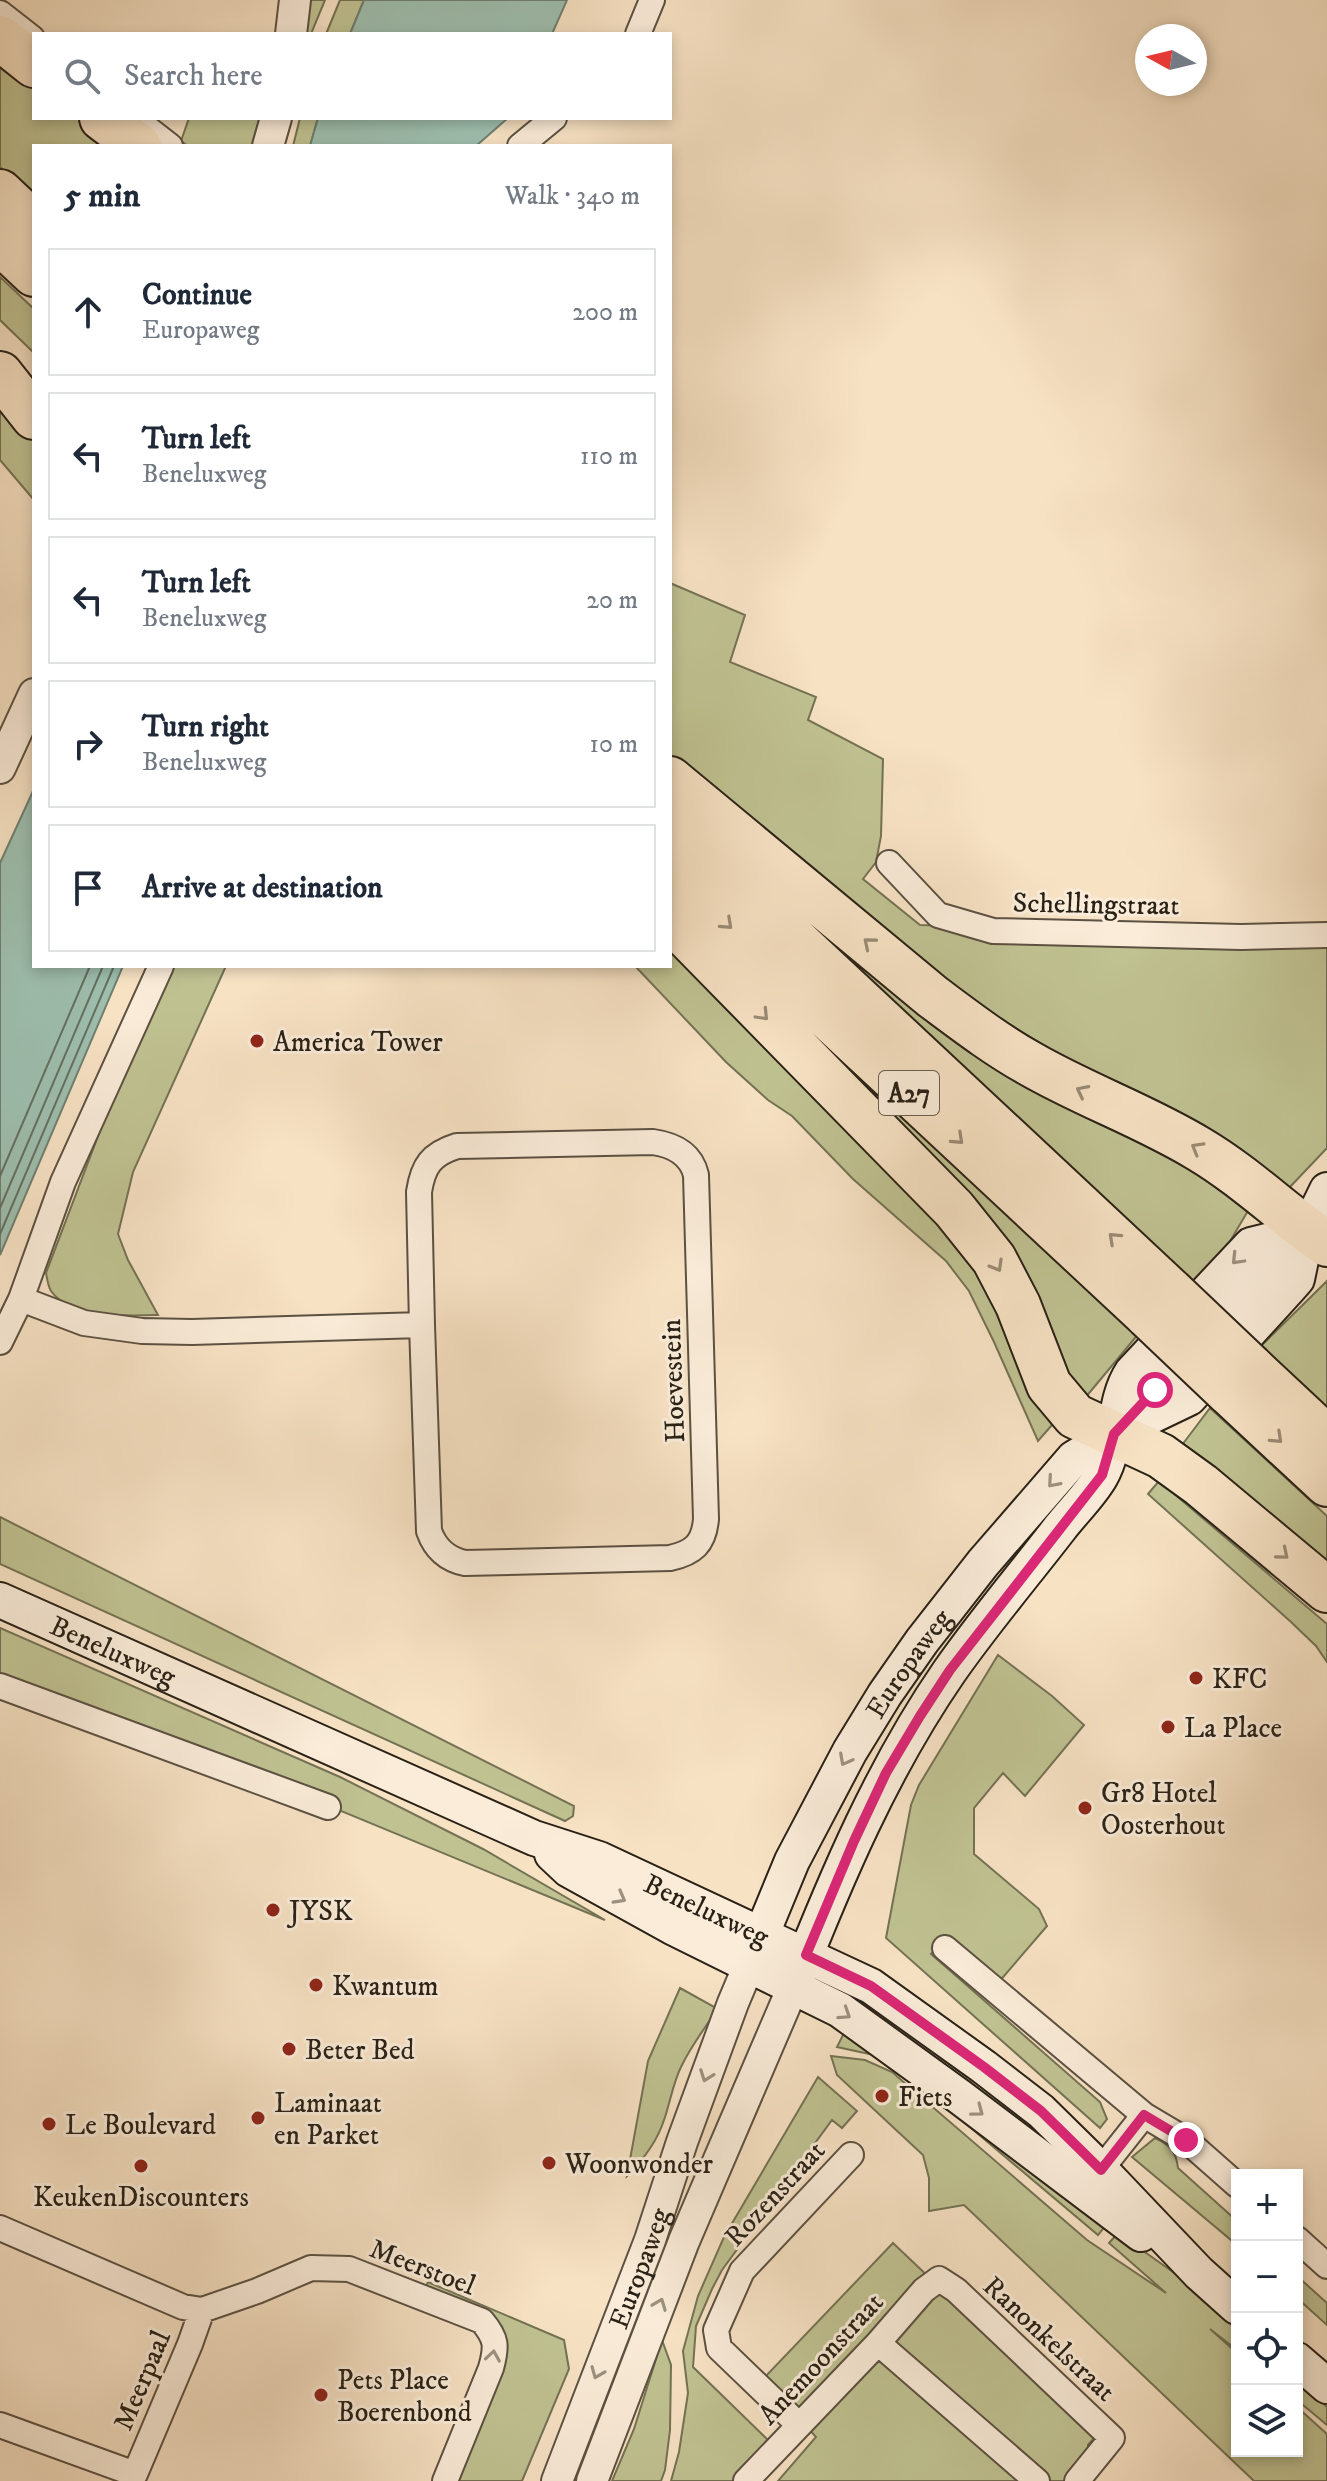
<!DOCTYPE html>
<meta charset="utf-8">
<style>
:root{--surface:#fff;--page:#f2f2f3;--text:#1f2937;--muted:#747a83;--line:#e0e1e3}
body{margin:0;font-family:"IM FELL DW Pica",serif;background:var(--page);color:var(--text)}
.controls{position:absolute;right:24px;bottom:24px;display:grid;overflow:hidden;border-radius:0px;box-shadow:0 4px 12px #0003}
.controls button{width:72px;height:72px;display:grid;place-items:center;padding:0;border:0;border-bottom:2px solid var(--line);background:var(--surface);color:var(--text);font:40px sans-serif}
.compass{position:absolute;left:1135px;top:24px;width:72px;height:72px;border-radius:50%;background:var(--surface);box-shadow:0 4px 12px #0003;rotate:278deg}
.stop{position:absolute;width:24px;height:24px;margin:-18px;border:6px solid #db2777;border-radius:50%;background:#fff}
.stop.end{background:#db2777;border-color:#fff;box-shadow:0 2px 8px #0008}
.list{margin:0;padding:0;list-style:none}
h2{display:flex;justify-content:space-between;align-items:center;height:104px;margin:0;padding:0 32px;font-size:34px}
h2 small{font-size:26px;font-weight:400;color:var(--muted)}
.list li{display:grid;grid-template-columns:52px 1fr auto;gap:24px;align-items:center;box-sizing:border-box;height:128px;margin:0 16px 16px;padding:0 16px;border:2px solid var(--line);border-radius:0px}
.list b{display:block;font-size:30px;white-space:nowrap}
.list p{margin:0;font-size:26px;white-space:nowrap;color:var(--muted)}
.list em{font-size:26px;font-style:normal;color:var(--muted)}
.icon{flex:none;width:44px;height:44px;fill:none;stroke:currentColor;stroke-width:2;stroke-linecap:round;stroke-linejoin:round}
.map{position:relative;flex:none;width:1327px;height:2481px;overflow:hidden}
.search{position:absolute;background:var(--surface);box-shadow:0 4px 12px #0003;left:32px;top:32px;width:640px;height:88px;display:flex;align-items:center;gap:20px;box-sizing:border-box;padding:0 28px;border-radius:0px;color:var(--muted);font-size:30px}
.panel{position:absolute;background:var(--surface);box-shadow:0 4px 12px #0003;left:32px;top:144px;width:640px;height:824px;border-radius:0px}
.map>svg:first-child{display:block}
.green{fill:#c0c292;stroke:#747254;stroke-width:2}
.water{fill:#9ebfaf;stroke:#6f8072;stroke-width:2}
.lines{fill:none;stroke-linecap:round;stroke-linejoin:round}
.shore{stroke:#647062;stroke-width:2}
.minor-casing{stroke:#5c5142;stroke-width:28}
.tertiary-casing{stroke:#5c5142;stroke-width:34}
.secondary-casing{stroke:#292116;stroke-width:38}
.motorway-casing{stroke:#292116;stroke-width:48}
.minor{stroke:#faecd9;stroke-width:24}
.tertiary{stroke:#faecd9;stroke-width:30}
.secondary{stroke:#faecd9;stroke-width:34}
.motorway{stroke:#f7e2c4;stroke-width:44}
.motorway-bridge-casing{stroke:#292116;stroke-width:48;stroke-linecap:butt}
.motorway-bridge{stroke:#f7e2c4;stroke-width:44}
.oneway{stroke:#9a8b76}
.oneway2{stroke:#9c9181}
.route{stroke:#db2777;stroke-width:10}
.poi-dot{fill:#8f2418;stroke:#faecd9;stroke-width:3}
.labels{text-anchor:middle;stroke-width:6;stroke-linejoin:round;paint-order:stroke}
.shield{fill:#faecd9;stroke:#685e50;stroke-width:2}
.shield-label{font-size:26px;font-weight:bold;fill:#292116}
.street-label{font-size:28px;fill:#292116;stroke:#faecd9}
.poi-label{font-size:28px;fill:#292116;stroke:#faecd9;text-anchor:start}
</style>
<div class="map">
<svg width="1327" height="2481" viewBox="0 0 1327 2481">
<rect width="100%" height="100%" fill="#f7e2c4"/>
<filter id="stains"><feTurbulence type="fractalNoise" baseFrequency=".0025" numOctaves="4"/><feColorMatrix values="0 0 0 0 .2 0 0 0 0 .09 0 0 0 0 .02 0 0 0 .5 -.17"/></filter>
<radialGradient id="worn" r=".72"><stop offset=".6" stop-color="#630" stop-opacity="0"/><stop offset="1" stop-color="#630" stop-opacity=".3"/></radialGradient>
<!-- green -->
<path class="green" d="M306 0H325L311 34H301Z
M340 0H364L350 34H326Z
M0 57 34 83V118H80L117 146H34V198L0 167Z
M189 118H260L253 146H188L181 141Z
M300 118H318L310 146H293Z
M0 277 34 309V353L0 320Z
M0 388 34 429V500L0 460Z
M670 583 745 615 730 662 816 697 808 720 883 759 881 836 876 862 863 879 920 925 1327 938V1148L1289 1188 1054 1068 670 768Z
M719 834 1255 1199 1229 1243 1191 1283 864 980Z
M699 918 1140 1332 1080 1404 1054 1366Z
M670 938 976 1262 1025 1372 1052 1425 1038 1441 994 1342 969 1291 946 1261 853 1179 792 1116 768 1100 726 1062 635 966H670Z
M174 966H226L133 1172 118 1234 128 1260 158 1315C128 1316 71 1319 51 1291 48 1286 47 1279 46 1273L111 1102Z
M1327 1281V1411L1259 1348Z
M1210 1408 1327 1516V1577L1179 1449Z
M1159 1481 1327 1624V1662L1316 1646 1291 1622 1148 1494Z
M0 1517 574 1806 573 1816 565 1821 0 1564Z
M0 1628 340 1777 483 1849 605 1920 179 1744 0 1678Z
M998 1655 1052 1696 1084 1725 1025 1796 1003 1773 974 1808V1854L1039 1909 1047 1926 998 1983 948 1937 931 1954 1100 2102 1107 2119 1100 2128 886 1938 911 1805 919 1785Z
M680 1988 718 2009C705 2027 691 2046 681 2067 673 2083 670 2103 664 2120 657 2142 643 2160 627 2176L648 2061Z
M846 2029 860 2035 901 2065 1106 2225 1098 2235 901 2069 883 2057 837 2047Z
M831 2056 865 2060 892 2072 1087 2240 1166 2293 1109 2243 1118 2233 1180 2277 1237 2327V2350L1210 2329 1237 2353V2451H1297V2407L1327 2434V2481H1254L964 2205 929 2211V2178L923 2155 837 2075Z
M818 2077 857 2111 842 2128 832 2120 722 2270 712 2289 696 2326 693 2367 770 2442 737 2481H671L679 2452 688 2393 683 2351 698 2296 724 2237Z
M1155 2138C1170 2145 1176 2151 1178 2168L1237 2221V2245L1132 2157Z
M893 2243 1096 2436 1088 2445V2460L1070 2481H778L816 2437 764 2378Z
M1297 2276 1327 2303V2325L1297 2298Z
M428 2282 564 2340 569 2369 522 2481H453L505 2354 425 2288Z
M662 2340 671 2365 670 2430 665 2470 661 2481H612L634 2429Z
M1297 2380 1327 2407V2425L1297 2400Z"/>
<!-- water -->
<path class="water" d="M364 0H567L552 34H350Z
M318 118H508L476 146H310Z
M34 789V966H123L0 1255V863Z"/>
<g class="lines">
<!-- shore -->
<path class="shore" d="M0 1176 90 966
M0 1208 103 966
M0 1234 114 966"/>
<!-- minor casing -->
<g class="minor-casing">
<path id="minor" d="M0 13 32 38
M638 34 652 0
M134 118 170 146
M520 146 554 118
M889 863 938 915 993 931 1241 937 1327 935
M21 1299 84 1323 142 1331 192 1332 422 1325 429 1531C435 1548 446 1559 465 1563L670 1558C693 1553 704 1544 706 1519L696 1175C691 1154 674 1145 653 1142L457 1146C431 1154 423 1166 419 1192L422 1325
M0 1342 21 1299 63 1182 161 966
M0 1686 328 1807
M945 1948 1144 2115 1186 2140 1237 2185
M1091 2182 1144 2115
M0 2228 183 2307 202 2310 257 2291 311 2268 349 2269 482 2321C497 2339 497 2346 491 2368L445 2481
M1297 2239 1327 2266
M878 2343 1037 2481
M0 2425 135 2474 190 2344 202 2310
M799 2425 719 2348 716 2330 742 2271 851 2155
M746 2481 878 2343 924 2290 939 2279 956 2290 1112 2438 1077 2481"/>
</g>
<!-- tertiary casing -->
<g class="tertiary-casing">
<g id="tertiary">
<path d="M291 34 295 0"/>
<path d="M268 146 276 118"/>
<path d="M0 768 34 694"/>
<path id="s1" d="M557 2481 650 2240 682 2142 733 2003 749 1965"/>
<path d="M592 2481 684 2241 793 1987"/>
</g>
</g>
<!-- secondary casing -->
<g class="secondary-casing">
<g id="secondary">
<path d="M1128 1419 1306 1231"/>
<path id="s2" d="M0 1600 534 1838 599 1859 871 1986 984 2067 1041 2111 1101 2170 1199 2273 1237 2307"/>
<path d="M552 1854 569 1870 672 1927 840 2010 960 2097 1141 2234"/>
<path id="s3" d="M749 1965 792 1861 850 1751 885 1694 922 1641 983 1563 1074 1458 1114 1434 1189 1398 1290 1287 1297 1279 1307 1231 1327 1190"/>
<path d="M793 1987C836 1878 882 1769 949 1672 983 1623 1023 1576 1060 1528 1073 1511 1091 1494 1101 1476 1119 1444 1112 1402 1132 1372L1251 1245 1307 1231"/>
<path d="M1297 2360 1327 2386"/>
</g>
</g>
<!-- motorway casing -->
<g class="motorway-casing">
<path id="motorway" d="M0 38 34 65
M102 118 139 146
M0 192 34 224
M0 242 34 274
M0 374 34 417
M670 779 933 997C964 1020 995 1044 1029 1063 1084 1095 1145 1116 1199 1149 1246 1177 1283 1214 1327 1244
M670 823 1171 1291
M670 870 1148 1316
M670 919 954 1209 994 1259 1018 1305 1049 1385 1075 1416 1161 1456 1201 1485 1327 1590
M1251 1367 1327 1438
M1228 1392 1327 1484"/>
</g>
<!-- minor -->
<use href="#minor" class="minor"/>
<!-- tertiary -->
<use href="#tertiary" class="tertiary"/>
<!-- secondary -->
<use href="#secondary" class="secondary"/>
<!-- motorway -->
<use href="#motorway" class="motorway"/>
<!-- motorway-bridge casing -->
<g class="motorway-bridge-casing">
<path id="motorway-bridge" d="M1171 1291 1251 1367
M1148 1316 1228 1392"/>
</g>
<!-- motorway-bridge -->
<use href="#motorway-bridge" class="motorway-bridge"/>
</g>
<!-- one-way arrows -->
<defs><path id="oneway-chevron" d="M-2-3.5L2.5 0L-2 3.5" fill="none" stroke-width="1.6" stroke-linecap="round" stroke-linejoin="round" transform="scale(2)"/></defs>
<g class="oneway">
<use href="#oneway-chevron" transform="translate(727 924) rotate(43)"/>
<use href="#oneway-chevron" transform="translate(869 943) rotate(-140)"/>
<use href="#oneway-chevron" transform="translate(763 1015) rotate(46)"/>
<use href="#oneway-chevron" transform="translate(1082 1091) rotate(-153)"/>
<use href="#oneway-chevron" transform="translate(958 1139) rotate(43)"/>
<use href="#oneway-chevron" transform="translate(1197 1148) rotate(-150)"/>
<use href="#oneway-chevron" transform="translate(1114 1238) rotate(-137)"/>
<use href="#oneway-chevron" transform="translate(997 1266) rotate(60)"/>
<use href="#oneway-chevron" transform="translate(1277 1438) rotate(43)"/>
<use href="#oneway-chevron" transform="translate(1283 1554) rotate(40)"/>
</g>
<g class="oneway2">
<use href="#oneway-chevron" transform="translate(1237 1259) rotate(134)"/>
<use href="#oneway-chevron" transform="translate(1053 1482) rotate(131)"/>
<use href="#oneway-chevron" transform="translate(845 1760) rotate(118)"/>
<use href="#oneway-chevron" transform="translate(620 1898) rotate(29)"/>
<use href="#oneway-chevron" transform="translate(845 2014) rotate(33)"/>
<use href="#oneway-chevron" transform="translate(706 2076) rotate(110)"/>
<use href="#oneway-chevron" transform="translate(978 2111) rotate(37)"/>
<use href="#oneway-chevron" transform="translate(660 2304) rotate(-69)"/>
<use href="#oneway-chevron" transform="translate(493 2356) rotate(-81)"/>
<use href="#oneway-chevron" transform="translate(597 2373) rotate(112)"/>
</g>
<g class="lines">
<!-- route -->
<path class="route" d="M1155 1390 1114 1434 1102 1475 950 1670 920 1716 886 1773 854 1841 806 1955 871 1986 984 2067 1041 2111 1101 2170 1144 2115 1186 2140"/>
</g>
<!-- markers -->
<g class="poi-dot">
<circle cx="257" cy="1041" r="8"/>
<circle cx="1196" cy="1678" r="8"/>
<circle cx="1168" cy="1727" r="8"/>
<circle cx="1085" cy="1808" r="8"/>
<circle cx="273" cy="1910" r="8"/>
<circle cx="316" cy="1985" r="8"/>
<circle cx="289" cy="2049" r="8"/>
<circle cx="882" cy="2096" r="8"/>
<circle cx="258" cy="2118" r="8"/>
<circle cx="49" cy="2124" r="8"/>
<circle cx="549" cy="2163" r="8"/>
<circle cx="141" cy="2166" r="8"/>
<circle cx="321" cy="2395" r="8"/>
</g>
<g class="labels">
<!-- shield labels -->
<rect class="shield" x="879" y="1071" width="60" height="44" rx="6"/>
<g class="shield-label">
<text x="909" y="1102">A27</text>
</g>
<!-- street labels -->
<g class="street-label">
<text transform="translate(1096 903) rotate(1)" y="10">Schellingstraat</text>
<text transform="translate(672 1381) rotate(-92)" y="10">Hoevestein</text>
<text dy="10" stroke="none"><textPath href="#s2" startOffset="124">Beneluxweg</textPath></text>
<text dy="10" stroke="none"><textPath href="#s3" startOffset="342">Europaweg</textPath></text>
<text dy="10" stroke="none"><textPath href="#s2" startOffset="772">Beneluxweg</textPath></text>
<text transform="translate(774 2193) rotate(-47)" y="10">Rozenstraat</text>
<text transform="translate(423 2266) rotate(21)" y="10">Meerstoel</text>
<text dy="10" stroke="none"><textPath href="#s1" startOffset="228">Europaweg</textPath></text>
<text transform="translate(1050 2338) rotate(43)" y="10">Ranonkelstraat</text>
<text transform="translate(820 2358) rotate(-47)" y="10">Anemoonstraat</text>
<text transform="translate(141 2380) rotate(-67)" y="10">Meerpaal</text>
</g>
<!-- poi labels -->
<g class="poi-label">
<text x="273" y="1051">America Tower</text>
<text x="1212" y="1688">KFC</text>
<text x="1184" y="1737">La Place</text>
<text x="1101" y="1802">Gr8 Hotel<tspan x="1101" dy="32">Oosterhout</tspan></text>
<text x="289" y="1920">JYSK</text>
<text x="332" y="1995">Kwantum</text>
<text x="305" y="2059">Beter Bed</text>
<text x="898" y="2106">Fiets</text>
<text x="274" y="2112">Laminaat<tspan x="274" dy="32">en Parket</tspan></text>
<text x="65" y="2134">Le Boulevard</text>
<text x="565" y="2173">Woonwonder</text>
<text x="141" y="2206" text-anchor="middle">KeukenDiscounters</text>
<text x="337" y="2389">Pets Place<tspan x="337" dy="32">Boerenbond</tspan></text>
</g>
</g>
<rect width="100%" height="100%" filter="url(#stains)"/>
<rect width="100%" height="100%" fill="url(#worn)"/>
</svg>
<div class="controls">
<button>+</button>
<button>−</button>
<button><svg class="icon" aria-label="locate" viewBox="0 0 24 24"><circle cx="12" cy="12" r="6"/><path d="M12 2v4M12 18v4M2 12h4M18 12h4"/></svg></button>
<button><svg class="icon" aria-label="layers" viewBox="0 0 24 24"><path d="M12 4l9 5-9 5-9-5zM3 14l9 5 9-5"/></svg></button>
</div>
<svg class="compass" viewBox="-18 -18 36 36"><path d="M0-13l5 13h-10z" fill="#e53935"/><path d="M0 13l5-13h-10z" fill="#747a83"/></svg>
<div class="stop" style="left:1155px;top:1390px"></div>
<div class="stop end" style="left:1186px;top:2140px"></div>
<div class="search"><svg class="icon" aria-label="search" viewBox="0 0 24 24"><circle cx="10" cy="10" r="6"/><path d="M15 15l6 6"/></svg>Search here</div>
<section class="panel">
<h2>5 min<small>Walk · 340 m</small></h2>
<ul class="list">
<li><svg class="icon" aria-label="ahead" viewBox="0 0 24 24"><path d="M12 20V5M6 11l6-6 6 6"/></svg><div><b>Continue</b><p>Europaweg</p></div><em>200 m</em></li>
<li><svg class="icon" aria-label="left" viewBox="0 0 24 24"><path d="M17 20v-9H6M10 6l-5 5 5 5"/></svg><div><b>Turn left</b><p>Beneluxweg</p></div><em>110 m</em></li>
<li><svg class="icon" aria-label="left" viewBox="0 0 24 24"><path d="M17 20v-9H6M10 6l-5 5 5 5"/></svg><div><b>Turn left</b><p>Beneluxweg</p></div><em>20 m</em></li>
<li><svg class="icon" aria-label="right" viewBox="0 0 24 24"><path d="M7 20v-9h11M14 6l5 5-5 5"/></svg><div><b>Turn right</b><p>Beneluxweg</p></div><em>10 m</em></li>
<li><svg class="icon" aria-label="arrive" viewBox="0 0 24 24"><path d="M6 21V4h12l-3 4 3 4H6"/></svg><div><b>Arrive at destination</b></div></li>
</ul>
</section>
</div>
